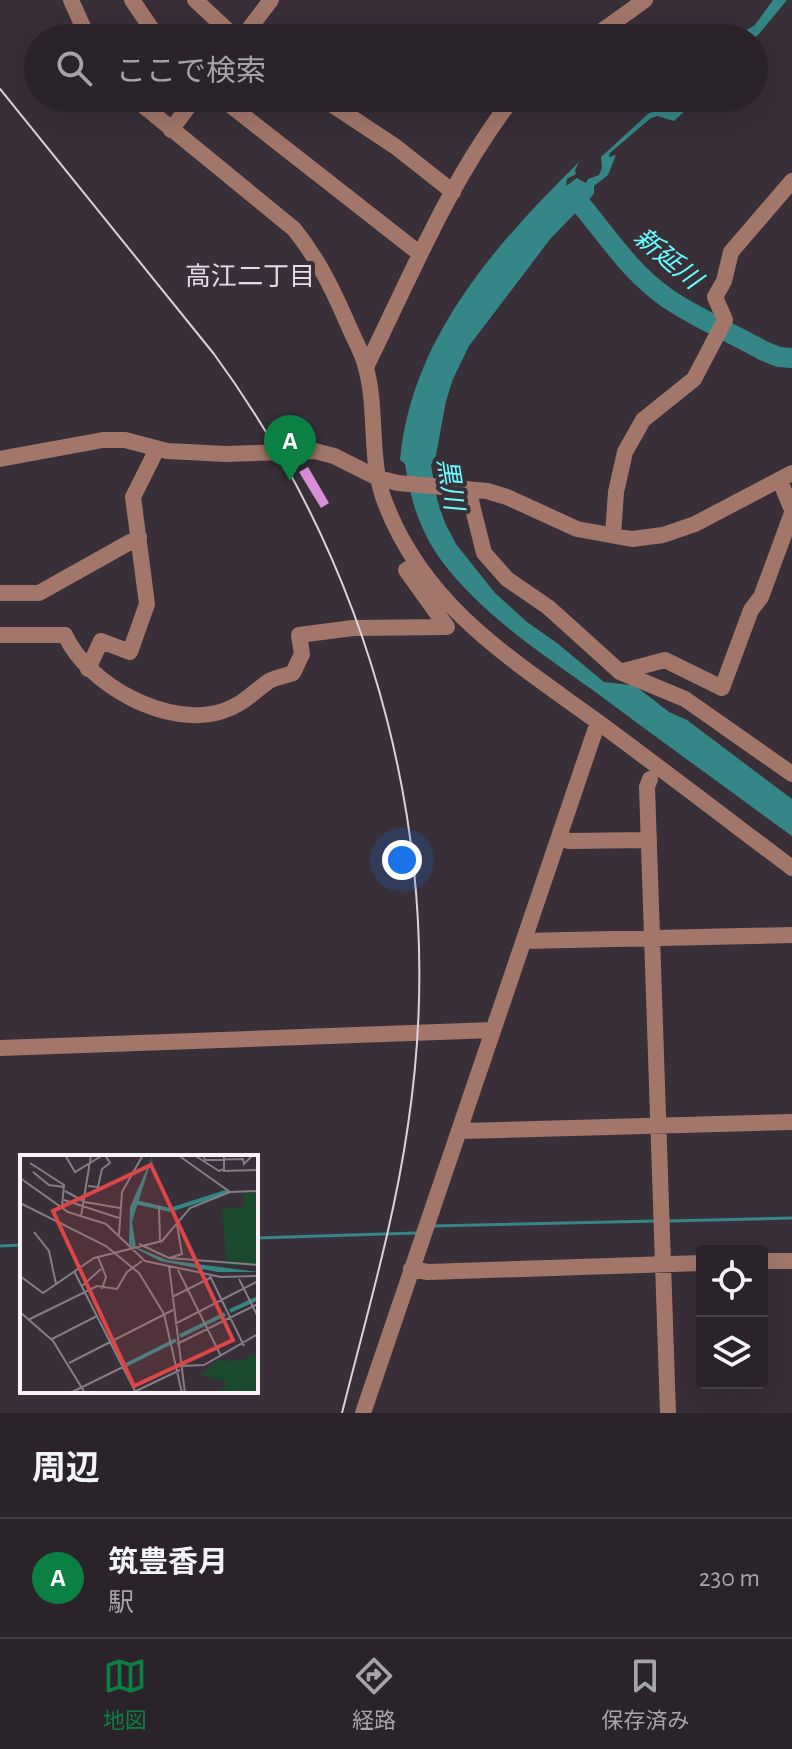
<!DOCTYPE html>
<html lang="ja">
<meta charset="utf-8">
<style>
:root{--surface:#2a232a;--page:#362f36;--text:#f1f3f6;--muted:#a5a4a8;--line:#464047;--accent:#0b8043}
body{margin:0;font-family:"Alegreya Sans","Noto Sans JP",sans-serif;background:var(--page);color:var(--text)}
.controls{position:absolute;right:24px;bottom:24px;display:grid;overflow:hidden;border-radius:8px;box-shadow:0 8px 32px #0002}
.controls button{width:72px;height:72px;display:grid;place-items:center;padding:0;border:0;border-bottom:2px solid var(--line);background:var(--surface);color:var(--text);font:40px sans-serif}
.you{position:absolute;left:402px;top:860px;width:28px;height:28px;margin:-20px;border:6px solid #fff;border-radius:50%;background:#1a73e8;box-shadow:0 0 0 12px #1a73e833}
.badge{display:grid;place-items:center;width:52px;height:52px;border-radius:50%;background:var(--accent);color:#fff;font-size:26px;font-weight:700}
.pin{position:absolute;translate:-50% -66px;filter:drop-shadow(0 2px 4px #0008)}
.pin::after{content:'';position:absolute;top:42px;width:28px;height:24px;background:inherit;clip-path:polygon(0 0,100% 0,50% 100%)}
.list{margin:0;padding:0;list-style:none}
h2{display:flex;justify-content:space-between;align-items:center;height:104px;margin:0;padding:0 32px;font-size:34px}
h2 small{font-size:26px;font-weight:400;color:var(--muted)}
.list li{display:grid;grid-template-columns:52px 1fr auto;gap:24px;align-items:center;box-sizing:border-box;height:120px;padding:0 32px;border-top:2px solid var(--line)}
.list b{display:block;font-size:30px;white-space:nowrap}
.list p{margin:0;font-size:26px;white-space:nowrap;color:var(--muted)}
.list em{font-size:26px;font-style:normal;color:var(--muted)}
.icon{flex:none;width:44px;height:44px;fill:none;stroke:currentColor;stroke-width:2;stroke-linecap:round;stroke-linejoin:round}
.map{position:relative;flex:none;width:792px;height:1413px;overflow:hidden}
.search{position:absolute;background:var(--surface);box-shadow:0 8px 32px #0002;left:24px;right:24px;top:24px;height:88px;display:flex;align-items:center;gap:20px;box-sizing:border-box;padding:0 28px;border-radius:44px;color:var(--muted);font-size:30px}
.sheet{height:224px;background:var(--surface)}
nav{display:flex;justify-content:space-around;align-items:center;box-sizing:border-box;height:112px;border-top:2px solid var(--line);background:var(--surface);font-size:22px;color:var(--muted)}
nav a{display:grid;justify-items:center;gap:4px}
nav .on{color:var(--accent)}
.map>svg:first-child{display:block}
.water{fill:#358686}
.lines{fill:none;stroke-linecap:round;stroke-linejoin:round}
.stream{stroke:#358686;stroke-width:3}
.river{stroke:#358686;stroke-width:20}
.building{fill:#d890d9}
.minor{stroke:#a27769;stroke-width:16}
.tram{stroke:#d9d3d9;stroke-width:2}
.labels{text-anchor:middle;stroke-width:8;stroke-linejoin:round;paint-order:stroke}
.water-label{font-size:26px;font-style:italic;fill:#66fefe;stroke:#382f38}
.neighbourhood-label{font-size:26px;fill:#e5dae5;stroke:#382f38}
.inset-river{fill:none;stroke:#358686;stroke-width:4}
.inset-road{fill:none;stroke:#857d84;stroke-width:2}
.view{fill:#db4647;fill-opacity:0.15;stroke:#db4647;stroke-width:4}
.inset-edge{fill:none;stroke:#f8f2f7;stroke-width:4}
</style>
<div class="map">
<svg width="792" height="1413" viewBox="0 0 792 1413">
<rect width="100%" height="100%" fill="#382f38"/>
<!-- water -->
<path class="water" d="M773 0H787L758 35 753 38H734L755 25Z
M687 98H699L674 121 657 116 651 118 610 153 609 157 616 155 608 175 594 186V194L551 238 469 346 453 379 446 401 435 460 431 465 437 499 445 523 456 544 495 593 527 622 557 643 604 682 639 686 638 688 669 712 687 720 792 799V836C726 788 660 740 594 691 541 653 481 614 441 560 420 531 410 499 405 464L400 460C411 338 496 244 579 162L575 170 576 174 567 179 566 186 577 178 586 183 588 179 599 175 602 168 601 157 649 113 671 108Z"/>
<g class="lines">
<!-- stream -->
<path class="stream" d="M668 1221 792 1218
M432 1226 656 1221
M256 1238 416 1233
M0 1246 22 1245"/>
<!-- river -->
<path class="river" d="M572 194C603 229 626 269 667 298 696 318 732 333 764 351L779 357 792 358"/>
</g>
<!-- building -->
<path class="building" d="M308 467 329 503 321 508 299 472Z"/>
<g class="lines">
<!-- minor -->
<path class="minor" d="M71 0 88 38
M132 0 158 38
M195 0 236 38
M242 38 271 0
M592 38 645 0
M134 98 294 229C319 260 334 292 350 329 355 341 363 354 366 368 378 412 368 462 386 505 426 608 513 660 598 722 663 770 727 819 792 868
M221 98 419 253
M322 98 396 147 453 192
M171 130 195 98
M366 367C411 276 450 179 513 98
M0 459 103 440H125L167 451 226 454 315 451 334 456 378 478 398 483 487 491 507 497 577 529 632 539 663 535 695 524 792 473
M780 481 792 510
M468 489 484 553 507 579 548 607 620 672 685 699 792 774
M613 535 616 492 625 452 643 420 694 379 725 320 715 297 724 281 731 252 792 181
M0 593H39L139 537
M0 635H65C88 685 168 729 223 711 244 704 252 693 269 681 276 677 285 676 293 673L302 654 299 635 353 628 447 627 406 570 416 564
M88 669 101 641 130 652 147 604 133 497 157 449
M620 672 665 660 722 688 751 610 761 597 792 513
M650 779 647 787 668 1413
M559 837 569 841 649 840
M524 941 792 935
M0 1048 493 1030
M460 1131 792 1122
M762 1261H792
M411 1269 428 1272 702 1263
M363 1413 598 722"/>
<!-- tram -->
<path class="tram" d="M0 89 214 354C376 576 449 852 408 1125 394 1223 366 1317 342 1413"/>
</g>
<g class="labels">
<!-- water labels -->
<g class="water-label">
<text transform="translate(668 258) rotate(40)" y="9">新延川</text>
<text transform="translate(451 484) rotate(81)" y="9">黒川</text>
</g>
<!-- neighbourhood labels -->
<g class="neighbourhood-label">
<text x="250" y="285">高江二丁目</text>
</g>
</g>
<!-- overview -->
<g transform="translate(20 1155)">
<rect width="238" height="238" fill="#382f38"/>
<path d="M238 37V110H207L202 54 224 52 223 38ZM231 200 238 201V238H197L206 231 204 226 181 220 198 205 223 206Z" fill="#1a4a2e"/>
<path d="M133 0 112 67 116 92 147 105 238 117H198L140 106 109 90 110 52Z" fill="#358686"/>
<path class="inset-river" d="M115 47 150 55 209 36M210 156 238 143M160 181 205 159M104 211 156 185"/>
<path class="inset-road" d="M45 0 55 17 83 0M158 0 210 37 238 36M174 0 199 16 204 14V0M183 0 185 5 223 4 224 9 233 0M10 8 44 30 42 52M203 16 238 15M13 17 29 30 44 32M0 23 48 57 86 69 125 106 201 122 238 121M68 31 78 32 82 14 90 8 85 0M45 36 65 47 100 53M44 45 99 63M0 48 86 91 119 118 144 159 162 238M139 51 140 87M61 62 71 0M14 77 29 96 36 129M99 80 102 37 123 0M119 89 149 103 238 110M78 102 86 122 82 134M149 103 162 99 157 70M149 111 165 238M158 115 201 201M54 116 116 238M0 121 23 138 74 103 142 86 170 53 210 37M190 121 224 191M219 124 238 162M62 131 81 114M152 142 190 123M0 157 33 186 65 238M8 165 77 131 97 134 107 117 122 106M155 169 238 126M32 184 77 161M157 189 238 149M49 208 153 155M160 211 184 210 238 179M114 237 160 215M50 238 103 212"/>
<path class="view" d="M131 10 213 185 114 231 33 56Z"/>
<rect width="238" height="238" class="inset-edge"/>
</g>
</svg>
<div class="controls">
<button><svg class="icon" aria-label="locate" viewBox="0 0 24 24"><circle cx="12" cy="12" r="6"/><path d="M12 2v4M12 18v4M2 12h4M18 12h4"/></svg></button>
<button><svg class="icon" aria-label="layers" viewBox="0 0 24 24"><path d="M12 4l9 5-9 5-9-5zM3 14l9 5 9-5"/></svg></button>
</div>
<div class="you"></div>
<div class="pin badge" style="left:290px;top:481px">A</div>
<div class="search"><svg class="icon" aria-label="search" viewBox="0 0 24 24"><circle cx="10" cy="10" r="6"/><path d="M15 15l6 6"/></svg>ここで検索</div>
</div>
<section class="sheet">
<h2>周辺<small></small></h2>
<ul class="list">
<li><span class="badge">A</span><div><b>筑豊香月</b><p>駅</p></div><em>230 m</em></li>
</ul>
</section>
<nav>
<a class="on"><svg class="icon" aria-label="map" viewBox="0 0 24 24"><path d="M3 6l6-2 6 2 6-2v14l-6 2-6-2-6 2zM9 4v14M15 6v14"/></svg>地図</a>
<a><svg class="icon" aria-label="directions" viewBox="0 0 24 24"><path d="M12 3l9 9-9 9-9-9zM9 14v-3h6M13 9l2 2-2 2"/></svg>経路</a>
<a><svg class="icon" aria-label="saved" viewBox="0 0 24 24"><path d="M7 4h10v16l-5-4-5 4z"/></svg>保存済み</a>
</nav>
